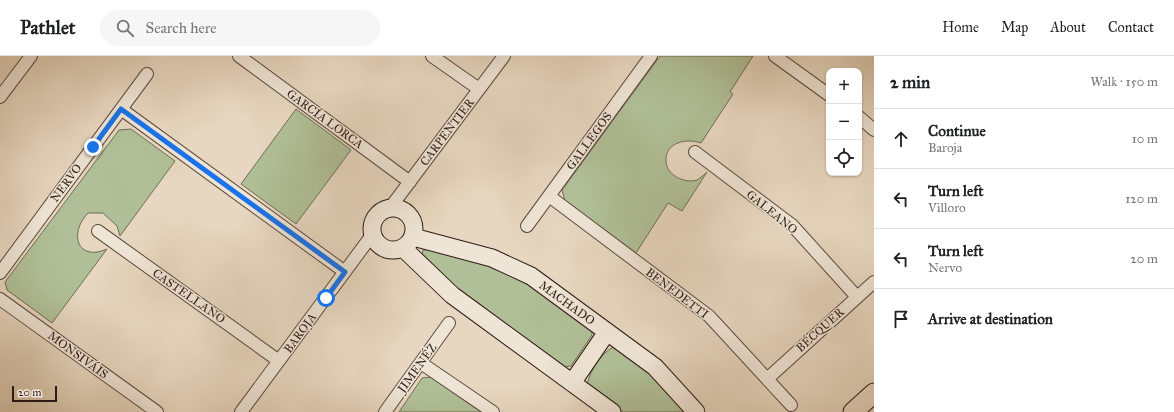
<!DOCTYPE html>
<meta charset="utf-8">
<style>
:root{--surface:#fff;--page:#f6f6f6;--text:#202124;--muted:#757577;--line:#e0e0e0}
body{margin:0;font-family:"IM FELL Great Primer",serif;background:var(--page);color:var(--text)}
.controls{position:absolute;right:12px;top:12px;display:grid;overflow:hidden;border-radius:8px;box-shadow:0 1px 3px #0004}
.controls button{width:36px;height:36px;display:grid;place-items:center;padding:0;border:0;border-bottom:1px solid var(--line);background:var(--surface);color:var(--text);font:20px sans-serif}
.scale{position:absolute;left:12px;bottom:10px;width:45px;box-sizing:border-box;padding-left:4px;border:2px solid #2d1b14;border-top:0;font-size:11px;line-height:14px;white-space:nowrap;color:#2d1b14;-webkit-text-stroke:3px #efe5d6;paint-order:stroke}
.stop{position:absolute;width:12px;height:12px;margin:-9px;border:3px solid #1a73e8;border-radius:50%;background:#fff}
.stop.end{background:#1a73e8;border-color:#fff;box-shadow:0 1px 4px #0008}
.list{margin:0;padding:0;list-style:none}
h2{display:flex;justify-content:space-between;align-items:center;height:52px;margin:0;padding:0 16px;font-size:17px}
h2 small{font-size:13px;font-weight:400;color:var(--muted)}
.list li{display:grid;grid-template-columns:26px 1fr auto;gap:12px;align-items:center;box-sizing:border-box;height:60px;padding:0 16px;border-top:1px solid var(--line)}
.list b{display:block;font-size:15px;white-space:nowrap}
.list p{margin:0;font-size:13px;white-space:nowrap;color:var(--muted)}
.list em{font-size:13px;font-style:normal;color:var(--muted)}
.icon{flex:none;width:22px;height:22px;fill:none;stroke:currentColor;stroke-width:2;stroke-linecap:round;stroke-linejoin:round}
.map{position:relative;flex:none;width:874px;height:356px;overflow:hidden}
header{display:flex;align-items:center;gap:24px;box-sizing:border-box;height:56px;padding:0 20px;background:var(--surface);border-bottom:1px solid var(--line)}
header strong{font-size:19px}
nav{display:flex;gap:22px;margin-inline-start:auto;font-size:14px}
.search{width:280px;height:36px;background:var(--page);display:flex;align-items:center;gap:10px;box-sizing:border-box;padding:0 14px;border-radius:22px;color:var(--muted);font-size:15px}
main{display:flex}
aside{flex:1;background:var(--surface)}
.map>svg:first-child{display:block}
.green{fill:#b0bf97;stroke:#6e6d56}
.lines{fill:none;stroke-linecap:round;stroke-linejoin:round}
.street-casing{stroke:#5c4a3f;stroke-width:14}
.secondary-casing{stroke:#2d1b14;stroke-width:19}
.primary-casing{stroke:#2d1b14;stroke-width:21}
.street{stroke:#efe5d6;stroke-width:12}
.secondary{stroke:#efe5d6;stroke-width:17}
.primary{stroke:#e7d7c0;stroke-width:19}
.route{stroke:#1a73e8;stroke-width:5}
.labels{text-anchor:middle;stroke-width:3;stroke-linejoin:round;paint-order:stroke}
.street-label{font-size:12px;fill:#2d1b14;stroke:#efe5d6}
</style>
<header>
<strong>Pathlet</strong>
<div class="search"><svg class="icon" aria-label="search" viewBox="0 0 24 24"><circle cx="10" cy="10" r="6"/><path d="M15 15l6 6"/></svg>Search here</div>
<nav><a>Home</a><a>Map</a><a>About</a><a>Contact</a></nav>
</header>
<main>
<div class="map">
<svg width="874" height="356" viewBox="0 0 874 356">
<rect width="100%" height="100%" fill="#e7d7c0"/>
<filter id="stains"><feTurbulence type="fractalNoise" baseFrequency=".005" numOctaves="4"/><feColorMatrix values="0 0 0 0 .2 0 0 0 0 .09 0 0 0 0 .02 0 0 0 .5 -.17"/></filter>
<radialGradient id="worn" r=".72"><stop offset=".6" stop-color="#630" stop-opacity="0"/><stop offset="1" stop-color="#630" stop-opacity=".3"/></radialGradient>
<!-- green -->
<path class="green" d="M660 0H753L730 36 733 38 701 87C687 82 665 86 666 105 666 119 685 128 697 124 700 122 704 119 707 116L682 155 668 147 636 197 565 145 562 134Z
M296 53 351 94 296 168 241 128Z
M131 73 175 105 120 180 117 170 103 157H88C68 178 78 206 107 193L52 267 7 234 5 226 119 74Z
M433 193 487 209 519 221 592 273V279L571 310 564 311 459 234 421 202 423 194Z
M614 291 650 316 686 356H623L587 330C588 318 602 295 614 291Z
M431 321 481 356H399L422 322Z"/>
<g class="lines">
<!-- street casing -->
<g class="street-casing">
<path id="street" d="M239 0 410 126
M432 0 479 33
M775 0 829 39
M0 41 31 0
M121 53 345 216
M859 61 874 74
M695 96 792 169 857 241
M549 140 709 260 791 349
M390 152 504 0
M527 170 651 0
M98 175 279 305
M0 217 147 18
M0 243 157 356
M421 307 493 356
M767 323 874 226
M241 356 372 179
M385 356 449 267"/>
</g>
<!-- secondary casing -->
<g class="secondary-casing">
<path id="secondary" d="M372 173a21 21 0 1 1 42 0a21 21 0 1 1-42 0Z
M413 181 492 202 531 220 655 311 696 356
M403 192 452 239 612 356
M572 327 607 276"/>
</g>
<!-- primary casing -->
<g class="primary-casing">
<path id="primary" d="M853 356 874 337"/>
</g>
<!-- street -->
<use href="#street" class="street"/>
<!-- secondary -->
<use href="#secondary" class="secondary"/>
<!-- primary -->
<use href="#primary" class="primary"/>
</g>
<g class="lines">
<!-- route -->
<path class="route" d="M93 91 121 53 345 216 326 242"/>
</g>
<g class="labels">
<!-- street labels -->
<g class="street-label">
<text transform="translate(325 63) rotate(36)" y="4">GARCÍA LORCA</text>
<text transform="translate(447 76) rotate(-53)" y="4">CARPENTIER</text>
<text transform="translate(589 85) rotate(-54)" y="4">GALLEGOS</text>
<text transform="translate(66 127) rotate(-54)" y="4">NERVO</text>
<text transform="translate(772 156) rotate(39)" y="4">GALEANO</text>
<text transform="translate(677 237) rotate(37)" y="4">BENEDETTI</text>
<text transform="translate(189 240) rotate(35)" y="4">CASTELLANO</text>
<text transform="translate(567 247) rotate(36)" y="4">MACHADO</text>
<text transform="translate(820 274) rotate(-42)" y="4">BÉCQUER</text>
<text transform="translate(300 277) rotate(-54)" y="4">BAROJA</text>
<text transform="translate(78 299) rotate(36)" y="4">MONSIVÁIS</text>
<text transform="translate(417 312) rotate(-54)" y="4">JIMENÉZ</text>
</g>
</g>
<rect width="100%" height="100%" filter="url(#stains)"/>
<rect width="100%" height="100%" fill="url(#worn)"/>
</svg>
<div class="controls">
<button>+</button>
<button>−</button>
<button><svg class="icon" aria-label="locate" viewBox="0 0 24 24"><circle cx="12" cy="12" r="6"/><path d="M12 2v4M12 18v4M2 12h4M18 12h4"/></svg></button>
</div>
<div class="scale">20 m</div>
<div class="stop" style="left:326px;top:242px"></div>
<div class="stop end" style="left:93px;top:91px"></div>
</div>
<aside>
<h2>2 min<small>Walk · 150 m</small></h2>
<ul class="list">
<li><svg class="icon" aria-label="ahead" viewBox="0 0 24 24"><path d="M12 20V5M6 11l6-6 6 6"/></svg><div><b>Continue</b><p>Baroja</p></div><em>10 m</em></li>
<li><svg class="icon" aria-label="left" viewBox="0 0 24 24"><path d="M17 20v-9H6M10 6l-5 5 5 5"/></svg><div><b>Turn left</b><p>Villoro</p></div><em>120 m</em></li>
<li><svg class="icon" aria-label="left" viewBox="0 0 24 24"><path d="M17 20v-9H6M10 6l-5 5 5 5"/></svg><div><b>Turn left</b><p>Nervo</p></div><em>20 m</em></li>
<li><svg class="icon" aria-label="arrive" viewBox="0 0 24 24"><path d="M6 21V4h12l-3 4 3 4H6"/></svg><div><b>Arrive at destination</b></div></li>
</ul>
</aside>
</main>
